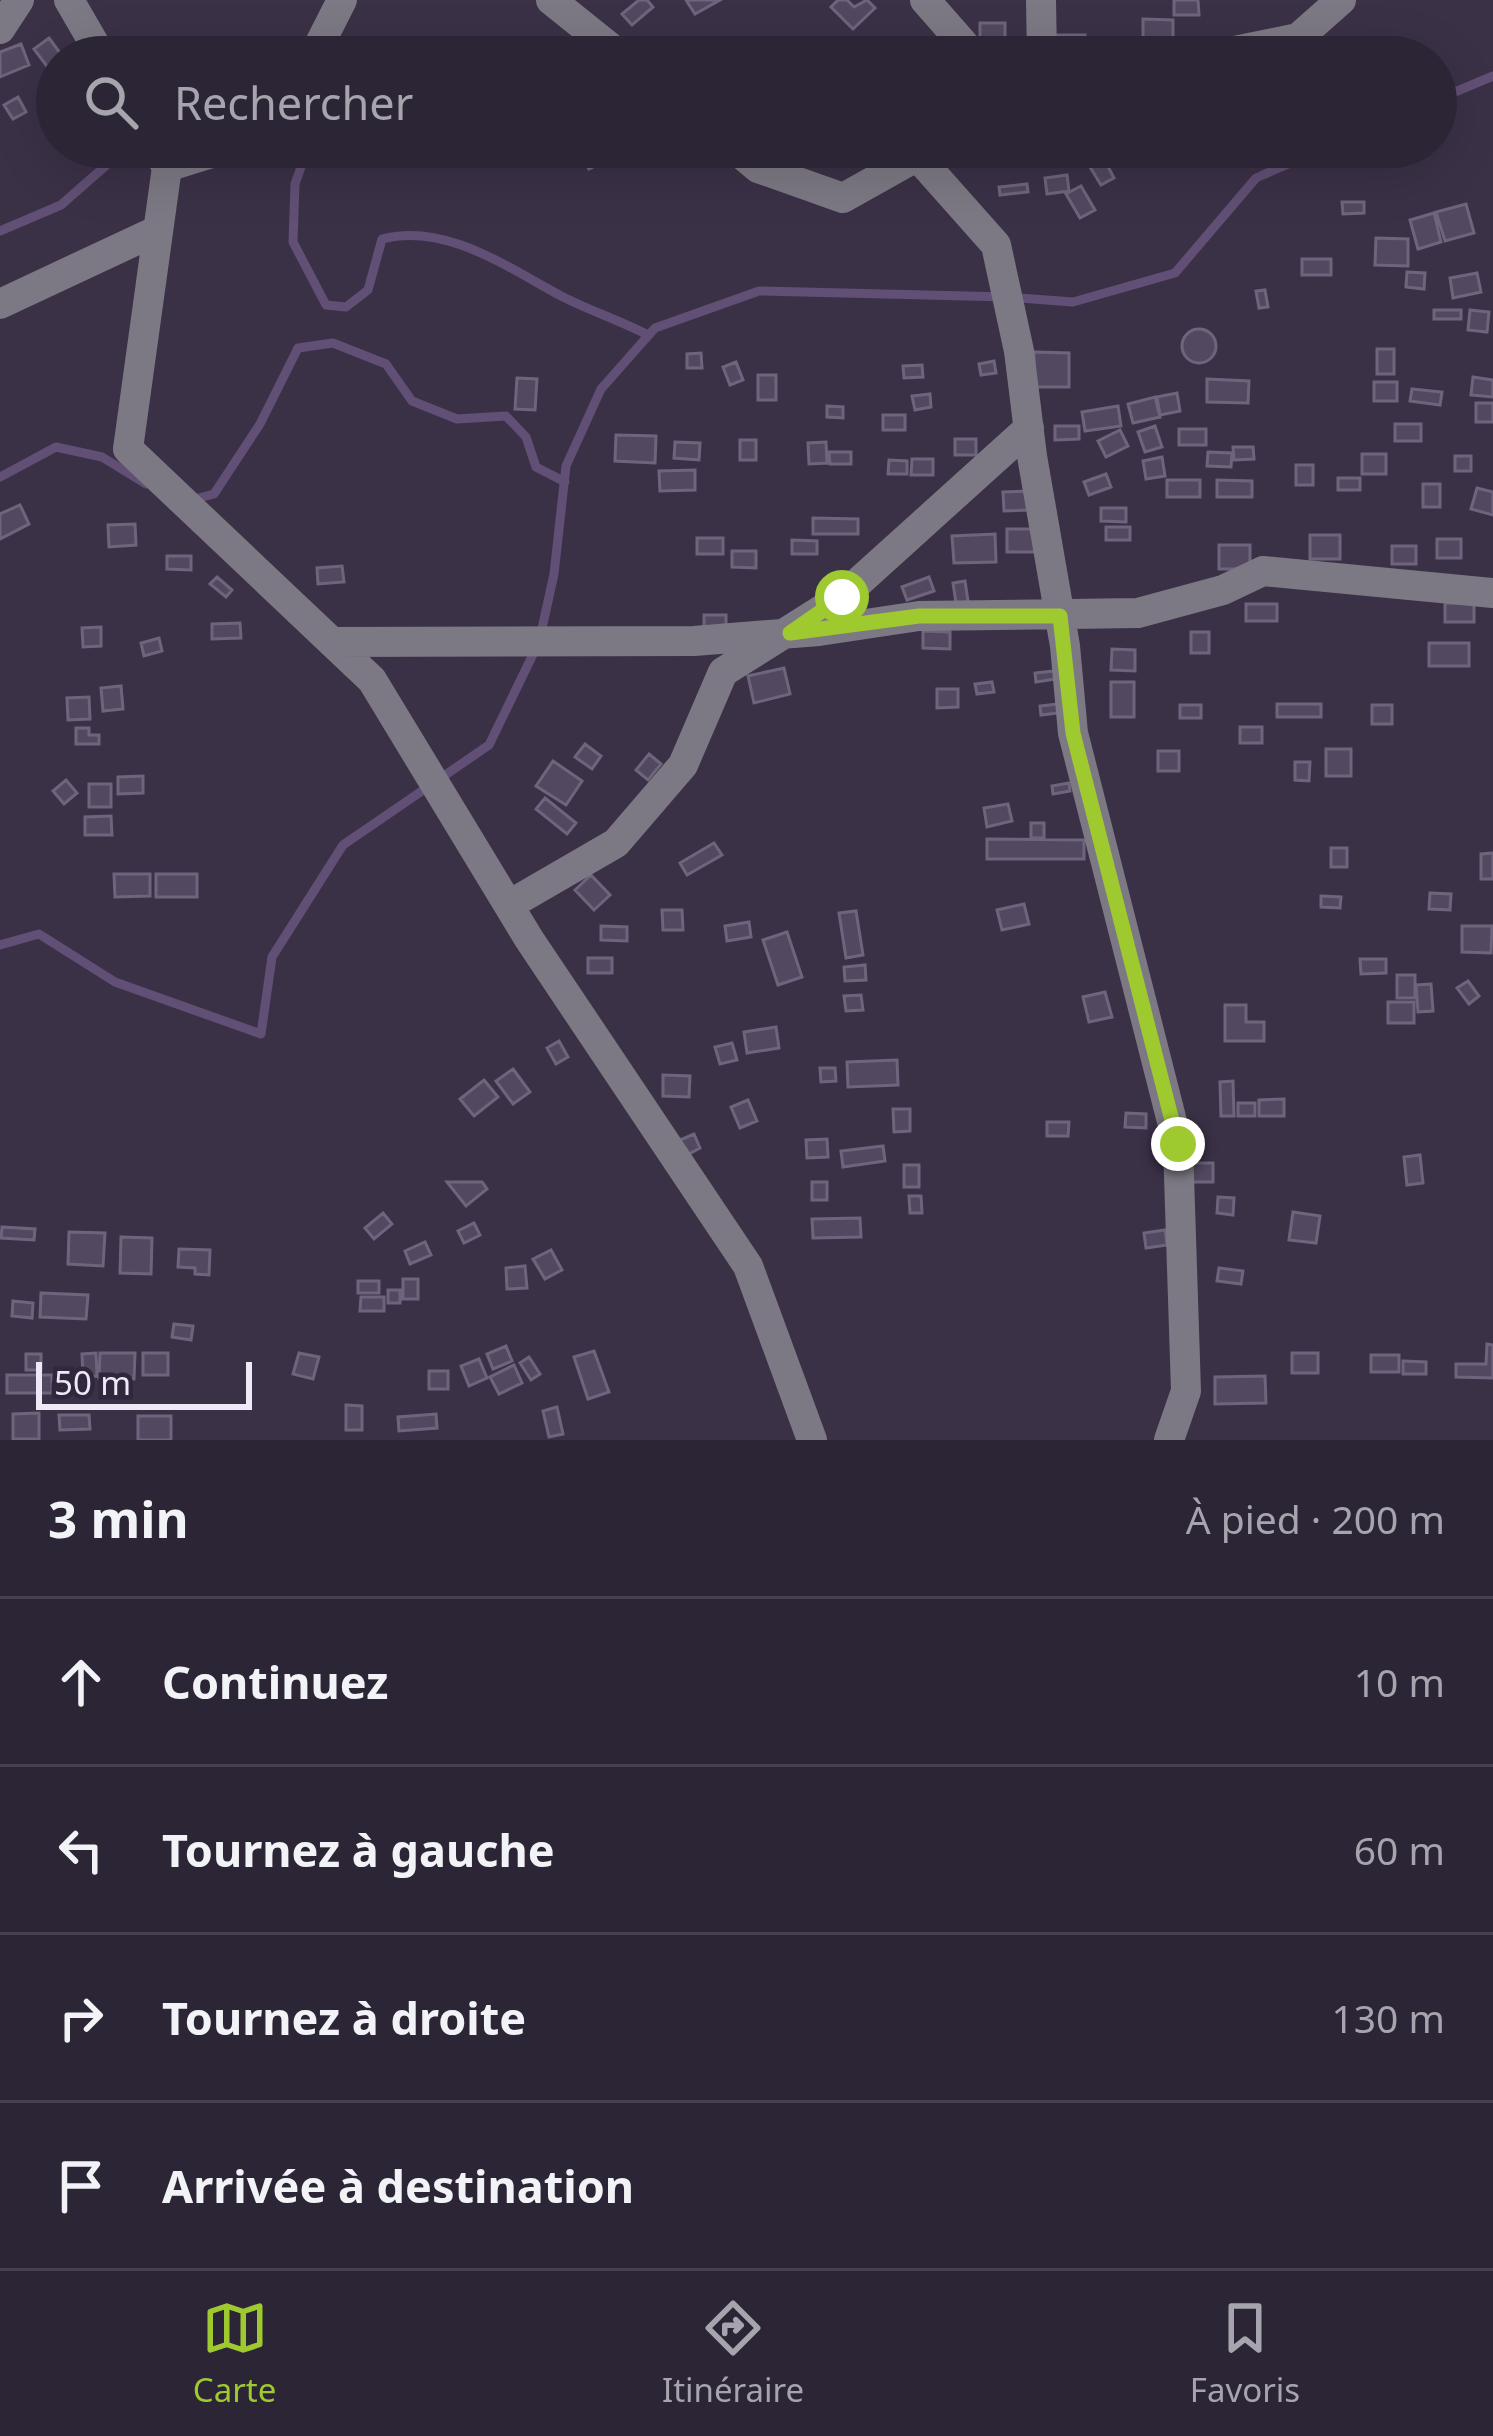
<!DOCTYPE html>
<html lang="fr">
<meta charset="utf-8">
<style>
:root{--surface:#2c2535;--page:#342d3d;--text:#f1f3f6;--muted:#a6a5ad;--line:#484250;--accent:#9eca2f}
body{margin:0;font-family:"Noto Sans",sans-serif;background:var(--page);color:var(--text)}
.scale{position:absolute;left:36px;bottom:30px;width:216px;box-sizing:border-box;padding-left:12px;border:6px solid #eee8f7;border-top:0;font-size:33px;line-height:42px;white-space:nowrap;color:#eee8f7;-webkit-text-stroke:9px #30273c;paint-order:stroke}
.stop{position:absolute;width:36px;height:36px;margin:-27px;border:9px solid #9eca2f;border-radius:50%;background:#fff}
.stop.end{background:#9eca2f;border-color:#fff;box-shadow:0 3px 12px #0008}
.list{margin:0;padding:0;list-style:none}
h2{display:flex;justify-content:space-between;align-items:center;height:156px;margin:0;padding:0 48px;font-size:51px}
h2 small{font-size:39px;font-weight:400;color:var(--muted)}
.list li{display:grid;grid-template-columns:78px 1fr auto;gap:36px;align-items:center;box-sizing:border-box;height:168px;padding:0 48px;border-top:3px solid var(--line)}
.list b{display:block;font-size:45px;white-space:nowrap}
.list em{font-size:39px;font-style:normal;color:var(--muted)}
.icon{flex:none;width:66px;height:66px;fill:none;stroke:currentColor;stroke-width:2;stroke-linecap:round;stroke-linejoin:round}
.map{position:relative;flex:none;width:1493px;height:1440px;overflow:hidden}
.search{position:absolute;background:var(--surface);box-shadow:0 12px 48px #0002;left:36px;right:36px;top:36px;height:132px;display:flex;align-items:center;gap:30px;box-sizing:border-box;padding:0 42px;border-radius:66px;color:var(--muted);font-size:45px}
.sheet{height:828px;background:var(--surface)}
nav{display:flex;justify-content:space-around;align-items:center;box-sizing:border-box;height:168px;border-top:3px solid var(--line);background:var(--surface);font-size:33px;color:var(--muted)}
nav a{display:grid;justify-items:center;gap:6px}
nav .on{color:var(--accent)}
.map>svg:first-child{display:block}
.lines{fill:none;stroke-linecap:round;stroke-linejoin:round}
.stream{stroke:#624f75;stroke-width:9}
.building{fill:#52485f;stroke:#6f647d;stroke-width:3}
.minor{stroke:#7d7984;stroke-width:30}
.route{stroke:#9eca2f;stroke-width:15}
</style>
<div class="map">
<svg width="1493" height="1440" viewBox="0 0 1493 1440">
<rect width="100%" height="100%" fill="#3b3147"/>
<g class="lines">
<!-- stream -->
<path class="stream" d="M1436 100 1493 76
M308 147 295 184 293 242 326 305 346 307 368 290 382 239C446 222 508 268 563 297 591 311 621 321 648 335
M0 231 61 205 127 147
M0 477 56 447 102 457 146 484
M191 500 214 494 260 424 298 348 333 343 386 364 412 401 457 419 506 416 526 437 536 467 565 482
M0 945 39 934 115 982 261 1034 272 957 343 845 489 745 539 642 554 574 566 466 601 389 655 328 759 291 1007 297 1073 302 1175 273 1256 178 1327 147"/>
</g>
<!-- building -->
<path class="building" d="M639 0H647L653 7 632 25 622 14Z
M686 0H720L695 14Z
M838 0H847L854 7 867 0 875 8 853 29 831 7Z
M1174 0H1198L1199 15H1174Z
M1143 19 1173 20V38H1143Z
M980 23H1005V40H980Z
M1055 35H1085V46L1055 45Z
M49 38 63 57H57V62L49 69 34 49Z
M815 42 823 57H797L795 53Z
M21 44 29 65 0 77V52Z
M18 97 26 112 13 119 4 105Z
M584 147H607L613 157 589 169 579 150Z
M1104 159 1114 178 1101 185 1090 167Z
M1067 175 1069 191 1047 194 1045 178Z
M1027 184 1028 192 1000 195 999 187Z
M1081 186 1095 210 1080 218 1066 194Z
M1342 202H1364V213L1343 214Z
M1466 204 1474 233 1445 241 1436 212Z
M1434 213 1441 242 1418 249 1410 220Z
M1376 238 1408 239V266L1375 265Z
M1302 259H1331V275H1302Z
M1407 272 1425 273 1424 289 1406 287Z
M1477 273 1481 292 1453 298 1450 278Z
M1265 290 1268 307 1259 308 1256 291Z
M1434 310H1461V319H1434Z
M1470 310 1489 312 1487 332 1468 330Z
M1182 346a17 17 0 1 1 34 0a17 17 0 1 1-34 0Z
M1377 349H1394V374H1377Z
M1034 352 1069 353V387H1034Z
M701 353 702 368H687V354Z
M994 361 996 373 981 375 979 364Z
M736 362 743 380 730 385 723 367Z
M922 365 923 377 904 378 903 366Z
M758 375H776V400H758Z
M1473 377 1493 380V397L1471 395Z
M517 378 537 379 535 410 515 409Z
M1207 379 1249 381 1248 403 1207 402Z
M1374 382H1397V401H1374Z
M1412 389 1442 392 1440 405 1410 401Z
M1177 393 1180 411 1160 415 1157 397Z
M930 394 931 407 915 410 912 396Z
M1155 397 1160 417 1133 423 1128 404Z
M1476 403H1493V422H1476Z
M827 406 843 407V418L827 417Z
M1118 406 1121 426 1085 431 1082 412Z
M883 415H905V430H883Z
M1395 424H1421V441H1395Z
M1055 426H1079V439L1055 440Z
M1155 426 1162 447 1145 452 1138 432Z
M1179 429H1206V445H1179Z
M1120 430 1128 446 1106 457 1098 441Z
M616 435 656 436 655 463 615 461Z
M955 439H976V455H955Z
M740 440H756V460H740Z
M675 442 700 443 699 460 674 458Z
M826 442 827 463 809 464 808 443Z
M1233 447H1253L1254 459 1234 460Z
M829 452H851V464H830Z
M1208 452 1232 453 1231 467 1207 466Z
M1362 454H1386V474H1362Z
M1455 456H1471V471H1455Z
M1162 457 1165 476 1146 479 1143 461Z
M912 459H933V475H911Z
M889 460 907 461V474H888Z
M1296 465H1313V485H1296Z
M695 470V490L660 491 659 471Z
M1106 474 1111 487 1089 495 1084 482Z
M1338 478H1360V490H1338Z
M1167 480H1200V497H1167Z
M1217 480 1252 481V497H1217Z
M1423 484H1440V507H1423Z
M1477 488 1493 492V515L1471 509Z
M1029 491 1030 510 1004 511 1003 492Z
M20 505 29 524 0 539V514Z
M1101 508H1126V522L1101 521Z
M813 518 858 519V534H813Z
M135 524 136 545 109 547 108 525Z
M1106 527H1130V540H1106Z
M1007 529H1035V552H1007Z
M995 534 996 562 954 563 952 536Z
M1310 535H1340V559H1310Z
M697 538H723V554H697Z
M1437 539H1461V558H1437Z
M792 540 817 541V554H792Z
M1219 545H1250V569H1219Z
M1392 546H1416V564H1392Z
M732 551H756V568L732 567Z
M167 556H191V570L167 569Z
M342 566 344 582 318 584 317 568Z
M217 577 232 590 226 597 210 584Z
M929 577 934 591 907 600 902 587Z
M965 581 969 608 957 610 953 583Z
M1445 603H1474V622H1445Z
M1246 604H1277V621H1246Z
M704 615H726V629H704Z
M240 623 241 638 212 639V624Z
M101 627V646L83 647 82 628Z
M923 631 950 632V649L923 648Z
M1191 632H1209V653H1191Z
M159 638 162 651 144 656 141 643Z
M1429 643H1469V666H1429Z
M1112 649 1135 650V671L1111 670Z
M784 668 790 694 754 703 748 676Z
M1054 671 1055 679 1036 682 1035 673Z
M992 682 994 692 977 694 975 684Z
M1111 682H1134V717H1111Z
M121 686 123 709 103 711 101 688Z
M937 689H958V707L937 708Z
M89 697 90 719 68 720 67 698Z
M1058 704V713L1041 715 1040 706Z
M1277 704H1321V717H1277Z
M1180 705H1201V718H1180Z
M1372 705H1392V724H1372Z
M1240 727H1262V743H1240Z
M76 728H89V735H99V744H76Z
M585 744 601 756 592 769 575 757Z
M1326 749H1351V776H1326Z
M1158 751H1179V771H1158Z
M649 754 661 764 648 780 636 770Z
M553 761 582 781 566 805 536 786Z
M1295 762H1310L1309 781 1295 780Z
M143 776V793L118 794V777Z
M66 780 77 793 64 804 53 791Z
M1069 783 1070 791 1053 794 1052 786Z
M89 784H111V807H89Z
M545 798 576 823 567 834 536 809Z
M1008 804 1012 821 987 827 984 808Z
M111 816 112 835H85V817Z
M1031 823H1044V838H1031Z
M987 839 1084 840V859H987Z
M714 843 722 855 687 875 680 863Z
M1331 848H1347V867H1331Z
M1493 853V879H1481V854Z
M114 874H150V896L115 897Z
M156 874H197V897H156Z
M591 875 610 895 594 910 575 890Z
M1430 893 1451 894 1450 910 1429 909Z
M1321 896 1341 897 1340 908 1321 907Z
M1024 904 1029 924 1002 930 997 910Z
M662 910H682L683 930H663Z
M856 911 863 955 846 958 839 913Z
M749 922 751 937 727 941 725 926Z
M601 926 627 927V941L601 940Z
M1462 926H1492L1491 953 1462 952Z
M787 932 802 977 778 985 763 940Z
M588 958H612V973H588Z
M1360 959H1386V973L1361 974Z
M865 965 866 980 845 981 844 967Z
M1397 975H1415V998H1397Z
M1468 981 1479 996 1469 1004 1457 988Z
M1431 984 1433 1011 1418 1012 1416 985Z
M1105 992 1112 1017 1089 1022 1083 997Z
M861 995 863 1010 846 1011 844 996Z
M1388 1002H1414V1023H1388Z
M1225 1005H1246V1022H1264V1041H1225Z
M776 1027 779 1048 747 1053 744 1032Z
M559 1041 568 1057 556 1064 547 1048Z
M732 1043 737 1060 720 1064 715 1047Z
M897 1060 898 1085 848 1087 847 1062Z
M820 1068H835L836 1081 821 1082Z
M513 1069 530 1092 513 1104 496 1081Z
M663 1075 690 1076 689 1097 663 1096Z
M484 1080 498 1097 474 1116 460 1099Z
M1233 1081 1234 1116H1221L1220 1082Z
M1284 1099V1116H1259V1100Z
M748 1100 757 1121 740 1128 731 1107Z
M1238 1103H1255V1116H1238Z
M893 1109H910V1131L894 1132Z
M1126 1113 1146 1114V1128L1125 1127Z
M1047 1122H1069L1068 1136H1047Z
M694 1134 700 1148 687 1155 680 1140Z
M827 1139 828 1157 807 1158 806 1140Z
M883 1146 885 1161 843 1167 841 1151Z
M1420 1155 1423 1183 1407 1185 1404 1157Z
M1190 1163H1213V1182H1190Z
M904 1165H919V1187H904Z
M447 1182H482L487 1189 466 1206Z
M812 1182H827V1200H812Z
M909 1196H921L922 1213H910Z
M1218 1197 1234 1198 1233 1215 1217 1213Z
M1293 1212 1320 1216 1316 1243 1289 1240Z
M383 1213 392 1224 374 1239 365 1228Z
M860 1218 861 1237 813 1238 812 1219Z
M474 1223 480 1235 464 1243 458 1231Z
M2 1227 35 1229 34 1240 1 1238Z
M1165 1230 1167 1245 1146 1248 1144 1233Z
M69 1232 105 1233 103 1266 68 1264Z
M121 1237 152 1238 151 1274 120 1273Z
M425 1242 431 1255 410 1264 405 1251Z
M179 1249 210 1250 209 1275 195 1274V1268L178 1267Z
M551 1250 562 1270 545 1279 533 1259Z
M525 1266 527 1288 507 1289 506 1268Z
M1219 1268 1243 1271 1241 1284 1217 1281Z
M403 1279H418V1299H403Z
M358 1281H379V1293H358Z
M388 1290H400V1303H388Z
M41 1293 88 1295 86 1319 40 1317Z
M361 1297H384V1311H360Z
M13 1301 33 1303 32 1318 12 1316Z
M174 1324 193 1326 191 1340 172 1337Z
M1487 1344 1493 1345V1378L1456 1377V1364H1486Z
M506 1346 512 1361 493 1369 487 1354Z
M594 1351 609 1392 588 1399 574 1357Z
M96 1353 97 1376 83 1377 82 1354Z
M100 1353H135L134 1379 99 1378Z
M143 1353H168V1375H143Z
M299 1353 319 1357 313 1379 293 1374Z
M1292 1353H1318V1373H1292Z
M26 1354H41V1370H26Z
M1371 1355H1399V1372H1371Z
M529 1357 540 1374 531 1380 520 1363Z
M479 1359 487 1378 469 1386 461 1366Z
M1403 1361 1426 1362V1374H1403Z
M514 1365 522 1383 499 1394 490 1377Z
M429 1371H448V1389H429Z
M7 1375H52V1393H7Z
M1265 1376 1266 1403 1215 1404V1377Z
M346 1405 362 1406V1430H346Z
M557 1407 563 1434 549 1437 543 1411Z
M39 1413V1439H13V1414Z
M436 1414 437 1428 399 1431 398 1417Z
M59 1415H89L90 1429 60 1430Z
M138 1416H171V1440H138Z"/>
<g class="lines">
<!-- minor -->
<path class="minor" d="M69 0 102 57
M551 0 622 57
M925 0 975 57
M1041 0 1042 57
M0 29 19 0
M313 57 342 0
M1205 57 1298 38 1341 0
M155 147 167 167 128 449 372 680 529 939 748 1266 812 1440
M733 147 758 168 843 198 934 147
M917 156 996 245 1019 351 1032 456 1065 646 1073 733 1178 1145 1186 1391 1169 1440
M167 167 231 147
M0 304 158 230
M332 642 694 641 819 631 919 616 1138 613 1223 590 1263 571 1493 593
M509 905 616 843 683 765 723 672 842 597 1029 428"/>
</g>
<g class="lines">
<!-- route -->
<path class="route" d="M842 597 790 633 919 616H1060L1073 733 1178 1144"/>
</g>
</svg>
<div class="scale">50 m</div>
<div class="stop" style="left:842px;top:597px"></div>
<div class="stop end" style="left:1178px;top:1144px"></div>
<div class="search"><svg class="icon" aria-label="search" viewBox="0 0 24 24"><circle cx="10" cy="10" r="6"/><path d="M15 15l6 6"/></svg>Rechercher</div>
</div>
<section class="sheet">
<h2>3 min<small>À pied · 200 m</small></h2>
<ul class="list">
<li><svg class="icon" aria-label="ahead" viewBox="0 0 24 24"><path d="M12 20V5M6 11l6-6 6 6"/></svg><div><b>Continuez</b></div><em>10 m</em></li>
<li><svg class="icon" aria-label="left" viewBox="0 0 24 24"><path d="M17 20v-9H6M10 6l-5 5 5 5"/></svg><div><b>Tournez à gauche</b></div><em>60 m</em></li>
<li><svg class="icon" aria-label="right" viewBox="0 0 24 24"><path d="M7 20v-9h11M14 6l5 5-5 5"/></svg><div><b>Tournez à droite</b></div><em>130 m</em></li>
<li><svg class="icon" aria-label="arrive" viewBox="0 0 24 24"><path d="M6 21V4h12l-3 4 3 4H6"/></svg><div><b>Arrivée à destination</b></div></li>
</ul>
</section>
<nav>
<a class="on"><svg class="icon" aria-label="map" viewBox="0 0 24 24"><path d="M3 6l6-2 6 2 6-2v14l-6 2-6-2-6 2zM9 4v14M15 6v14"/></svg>Carte</a>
<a><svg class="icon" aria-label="directions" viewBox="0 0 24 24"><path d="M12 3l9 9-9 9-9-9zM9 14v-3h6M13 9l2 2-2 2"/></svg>Itinéraire</a>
<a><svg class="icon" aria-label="saved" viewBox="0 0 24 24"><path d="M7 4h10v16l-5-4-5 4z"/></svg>Favoris</a>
</nav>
